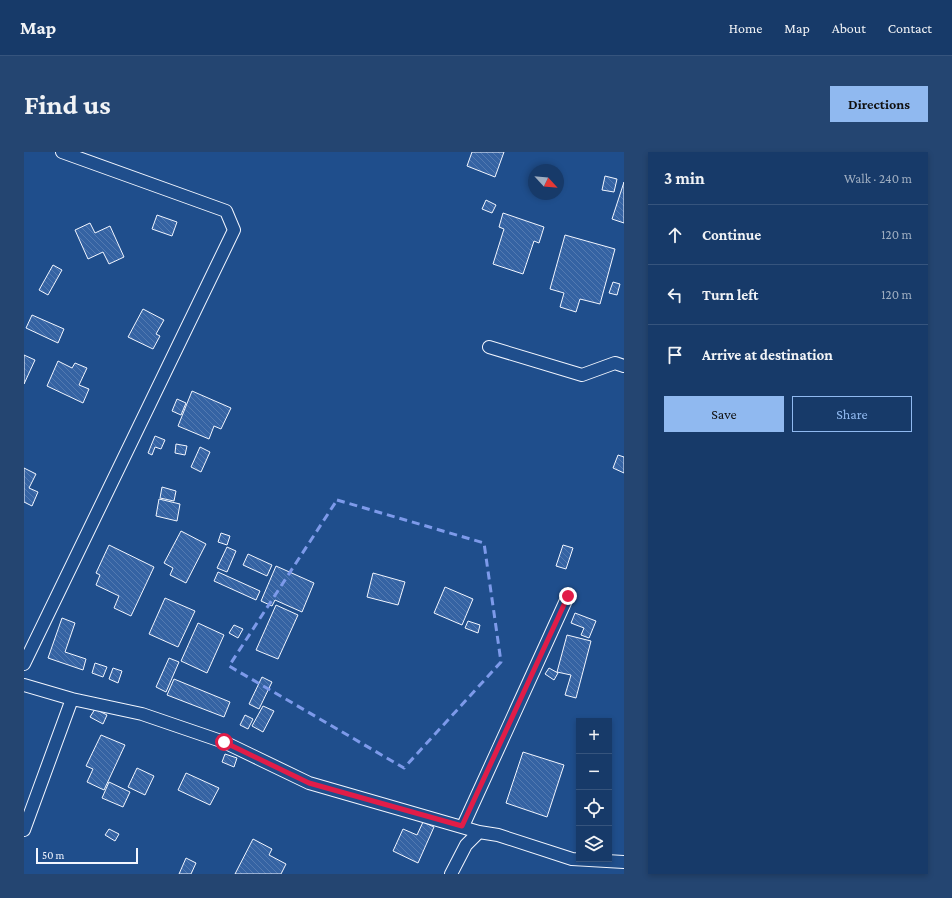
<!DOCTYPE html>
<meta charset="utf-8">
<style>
:root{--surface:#173a69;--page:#244571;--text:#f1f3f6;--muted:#9eadc0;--line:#36547d;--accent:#90b9f0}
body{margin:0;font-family:"Crimson Pro",serif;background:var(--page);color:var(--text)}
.controls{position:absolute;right:12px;bottom:12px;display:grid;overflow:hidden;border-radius:0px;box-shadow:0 2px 6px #0003}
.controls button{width:36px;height:36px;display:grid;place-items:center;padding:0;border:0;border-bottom:1px solid var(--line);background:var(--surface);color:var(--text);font:20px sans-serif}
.compass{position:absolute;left:504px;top:12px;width:36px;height:36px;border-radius:50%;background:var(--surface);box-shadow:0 2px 6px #0003;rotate:116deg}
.scale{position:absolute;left:12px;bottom:10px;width:102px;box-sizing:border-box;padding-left:4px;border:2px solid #f2f6ff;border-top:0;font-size:11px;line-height:14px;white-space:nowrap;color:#f2f6ff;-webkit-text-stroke:3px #1f4e8c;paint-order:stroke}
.stop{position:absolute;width:12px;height:12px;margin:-9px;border:3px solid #e11d48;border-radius:50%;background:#fff}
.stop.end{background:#e11d48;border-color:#fff;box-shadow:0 1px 4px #0008}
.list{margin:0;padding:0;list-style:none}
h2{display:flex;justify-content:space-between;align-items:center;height:52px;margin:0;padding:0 16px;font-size:17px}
h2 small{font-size:13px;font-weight:400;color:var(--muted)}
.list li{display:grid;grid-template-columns:26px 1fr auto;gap:12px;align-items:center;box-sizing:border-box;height:60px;padding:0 16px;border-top:1px solid var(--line)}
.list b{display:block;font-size:15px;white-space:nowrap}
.list em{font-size:13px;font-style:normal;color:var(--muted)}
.actions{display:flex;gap:8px;padding:12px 16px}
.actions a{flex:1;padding:9px 0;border:1px solid var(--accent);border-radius:0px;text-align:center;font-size:14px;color:var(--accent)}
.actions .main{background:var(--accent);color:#111}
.icon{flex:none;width:22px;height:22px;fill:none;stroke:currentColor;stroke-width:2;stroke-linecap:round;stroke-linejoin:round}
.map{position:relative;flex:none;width:600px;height:722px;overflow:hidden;border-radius:0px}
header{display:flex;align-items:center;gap:24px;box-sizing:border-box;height:56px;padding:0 20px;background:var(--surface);border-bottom:1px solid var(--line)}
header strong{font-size:19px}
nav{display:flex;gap:22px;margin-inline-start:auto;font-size:14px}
.intro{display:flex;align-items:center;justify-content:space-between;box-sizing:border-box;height:96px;padding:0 24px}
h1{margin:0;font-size:28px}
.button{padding:10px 18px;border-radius:0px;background:var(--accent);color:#111;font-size:14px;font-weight:700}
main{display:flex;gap:24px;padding:0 24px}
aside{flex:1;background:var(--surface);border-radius:0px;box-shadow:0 2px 6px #0003}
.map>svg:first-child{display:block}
.building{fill:url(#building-back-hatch);stroke:#f2f6ff}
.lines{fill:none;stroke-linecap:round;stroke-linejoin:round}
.street-casing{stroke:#f2f6ff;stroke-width:14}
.street{stroke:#1f4e8c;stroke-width:12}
.route{stroke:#e11d48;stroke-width:5}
.marked{fill:none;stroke:#7d9aea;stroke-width:3;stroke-dasharray:8 5;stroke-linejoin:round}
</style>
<header>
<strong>Map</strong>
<nav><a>Home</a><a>Map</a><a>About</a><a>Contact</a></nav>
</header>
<div class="intro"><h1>Find us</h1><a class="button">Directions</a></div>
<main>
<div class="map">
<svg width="600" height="722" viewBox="0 0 600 722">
<defs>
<pattern id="building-back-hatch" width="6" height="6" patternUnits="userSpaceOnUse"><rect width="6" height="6" fill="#3563a3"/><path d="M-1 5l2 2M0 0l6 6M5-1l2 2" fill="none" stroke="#537ab1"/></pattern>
</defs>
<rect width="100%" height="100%" fill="#1f4e8c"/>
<!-- building -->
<path class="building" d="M448 0H480L471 25 443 14Z
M581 24 593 27 590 40 578 38Z
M600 30V71L588 67Z
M462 48 472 53 468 61 458 57Z
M479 61 520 75 515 91 510 89 499 122 469 112 480 77 475 75Z
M133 63 153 70 148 84 128 77Z
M66 71 71 81 86 74 100 105 85 112 79 100 64 107 51 78Z
M541 83 591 97 576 152 556 147 552 160 536 155 540 141 526 137Z
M29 113 38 118 24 143 15 138Z
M589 130 596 132 593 143 585 141Z
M119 157 140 168 132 182 136 184 129 197 104 185Z
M8 163 40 177 34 191 2 176Z
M0 203 11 208 0 232Z
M34 209 48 216 51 211 63 216 55 233 65 237 59 251 23 234Z
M168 239 207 256 197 277 190 274 185 287 154 274Z
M153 247 162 251 157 263 148 259Z
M131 284 141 288 137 297 131 295 128 303 124 301Z
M152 292 163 294 161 303 151 301Z
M176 295 186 300 177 320 167 315Z
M594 303 600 305V321L589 316Z
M0 316 12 322 5 336 14 340 8 354 0 350Z
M138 335 152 339 150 349 136 346Z
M135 347 156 352 153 369 132 364Z
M157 379 182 392 162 431 146 423 149 416 140 411Z
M197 381 206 384 203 393 194 390Z
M85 393 130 415 107 464 90 456 95 444 72 433 76 423 72 421Z
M539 393 549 396 542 417 532 414Z
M203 395 212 399 203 420 193 416Z
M224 402 248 413 243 424 219 413Z
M252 414 290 431 278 460 251 448 248 454 237 449Z
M194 420 236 439 232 448 190 429Z
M349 421 381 430 374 453 343 445Z
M421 435 449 447 438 473 410 461Z
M141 446 171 459 154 495 125 482Z
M252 453 274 463 254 507 232 498Z
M551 461 572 469 565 486 557 483 560 476 547 471Z
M38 466 51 471 41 500 62 507 59 518 24 506Z
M444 469 456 473 454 481 441 476Z
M174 471 200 483 183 521 157 509Z
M210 473 219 477 214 486 205 481Z
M543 483 567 489 552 546 541 543 547 523 533 520Z
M145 506 155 510 142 540 132 535Z
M71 511 83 515 79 525 68 521Z
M89 516 98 519 94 531 85 527Z
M525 516 534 521 530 528 521 522Z
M238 525 248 530 235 557 225 552Z
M150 527 206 550 200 565 143 543Z
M239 554 250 559 239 580 228 574Z
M71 557 83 563 79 572 66 565Z
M221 563 229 567 224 577 216 573Z
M77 583 101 593 80 638 63 630 69 617 62 614Z
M499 600 540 613 523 665 482 651Z
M201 602 213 606 210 615 198 610Z
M113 616 130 624 121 643 104 635Z
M162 621 195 636 186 653 154 638Z
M85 630 106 640 99 655 78 646Z
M399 670 410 675 394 711 369 699 379 677 393 683Z
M85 677 95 682 91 689 81 683Z
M229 687 248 697 245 703 262 712 257 722H211Z
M162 706 172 711 167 722H155Z"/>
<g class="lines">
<!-- street casing -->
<g class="street-casing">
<path id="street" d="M465 195 558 223 591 211 600 214
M0 512 210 78 202 59 38 0
M0 533 48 547 118 562 200 590 285 631 455 680
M439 674 544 444
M0 678 48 547
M427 722 442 693 455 680 474 683 548 707 600 710"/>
</g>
<!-- street -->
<use href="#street" class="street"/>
</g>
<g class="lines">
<!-- route -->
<path class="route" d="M200 590 285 631 438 674 544 444"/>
</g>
<!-- marked area -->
<path class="marked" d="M313 348 460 391 477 510 380 616 205 514Z"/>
</svg>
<div class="controls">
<button>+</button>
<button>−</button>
<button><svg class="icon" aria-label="locate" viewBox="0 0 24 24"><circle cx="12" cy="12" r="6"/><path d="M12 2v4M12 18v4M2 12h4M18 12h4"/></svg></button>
<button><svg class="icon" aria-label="layers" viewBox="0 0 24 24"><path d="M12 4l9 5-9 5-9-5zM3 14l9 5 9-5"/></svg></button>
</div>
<svg class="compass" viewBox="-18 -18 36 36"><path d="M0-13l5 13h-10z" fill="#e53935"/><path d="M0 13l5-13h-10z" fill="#9eadc0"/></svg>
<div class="scale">50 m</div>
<div class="stop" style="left:200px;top:590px"></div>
<div class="stop end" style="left:544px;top:444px"></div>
</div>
<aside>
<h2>3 min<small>Walk · 240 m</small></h2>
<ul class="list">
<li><svg class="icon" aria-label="ahead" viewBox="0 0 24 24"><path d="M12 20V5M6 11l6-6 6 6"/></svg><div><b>Continue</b></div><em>120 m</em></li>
<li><svg class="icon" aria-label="left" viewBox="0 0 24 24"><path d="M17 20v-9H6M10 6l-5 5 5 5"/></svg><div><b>Turn left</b></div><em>120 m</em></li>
<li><svg class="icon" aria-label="arrive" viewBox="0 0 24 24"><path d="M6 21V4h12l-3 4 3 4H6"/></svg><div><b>Arrive at destination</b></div></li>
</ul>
<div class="actions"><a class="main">Save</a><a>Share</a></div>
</aside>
</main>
